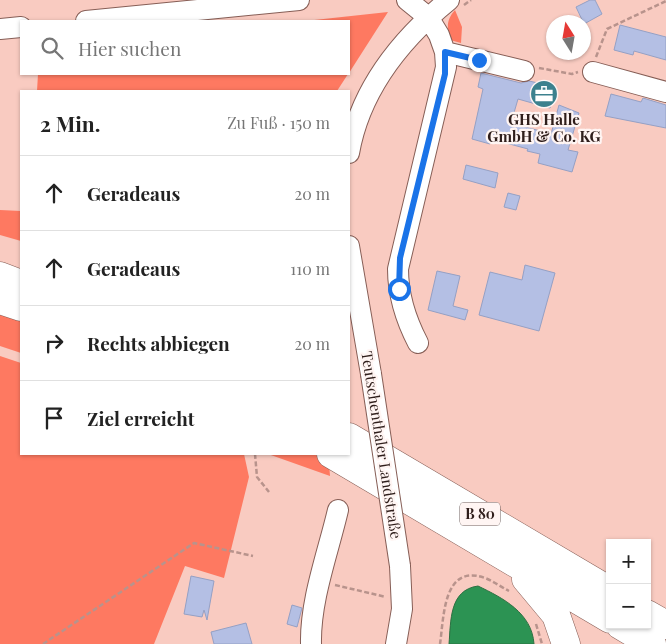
<!DOCTYPE html>
<html lang="de">
<meta charset="utf-8">
<style>
:root{--surface:#fff;--page:#f2f2f2;--text:#222;--muted:#767676;--line:#e0e0e0}
body{margin:0;font-family:"Playfair Display",serif;background:var(--page);color:var(--text)}
.controls{position:absolute;right:15px;bottom:15px;display:grid;overflow:hidden;border-radius:0px;box-shadow:0 1px 4px #0004}
.controls button{width:45px;height:45px;display:grid;place-items:center;padding:0;border:0;border-bottom:1px solid var(--line);background:var(--surface);color:var(--text);font:25px sans-serif}
.compass{position:absolute;left:546px;top:15px;width:45px;height:45px;border-radius:50%;background:var(--surface);box-shadow:0 1px 4px #0004;rotate:349deg}
.stop{position:absolute;width:15px;height:15px;margin:-11px;border:4px solid #1a73e8;border-radius:50%;background:#fff}
.stop.end{background:#1a73e8;border-color:#fff;box-shadow:0 1px 5px #0008}
.list{margin:0;padding:0;list-style:none}
h2{display:flex;justify-content:space-between;align-items:center;height:65px;margin:0;padding:0 20px;font-size:21px}
h2 small{font-size:16px;font-weight:400;color:var(--muted)}
.list li{display:grid;grid-template-columns:32px 1fr auto;gap:15px;align-items:center;box-sizing:border-box;height:75px;padding:0 20px;border-top:1px solid var(--line)}
.list b{display:block;font-size:19px;white-space:nowrap}
.list em{font-size:16px;font-style:normal;color:var(--muted)}
.icon{flex:none;width:28px;height:28px;fill:none;stroke:currentColor;stroke-width:2;stroke-linecap:round;stroke-linejoin:round}
.map{position:relative;flex:none;width:666px;height:644px;overflow:hidden}
.search{position:absolute;background:var(--surface);box-shadow:0 1px 4px #0004;left:20px;top:20px;width:330px;height:55px;display:flex;align-items:center;gap:12px;box-sizing:border-box;padding:0 18px;border-radius:0px;color:var(--muted);font-size:19px}
.panel{position:absolute;background:var(--surface);box-shadow:0 1px 4px #0004;left:20px;top:90px;width:330px;height:365px;border-radius:0px}
.map>svg:first-child{display:block}
.green{fill:#fe7961}
.water{fill:#2c9353;stroke:#2d7042}
.building{fill:#b4bfe4;stroke:#95a0c4}
.lines{fill:none;stroke-linecap:round;stroke-linejoin:round}
.minor-casing{stroke:#865e56;stroke-width:22}
.highway-casing{stroke:#865e56;stroke-width:29}
.path{stroke:#b8938c;stroke-width:2.5;stroke-dasharray:5 2.5;stroke-linecap:butt}
.minor{stroke:#fff;stroke-width:20}
.highway{stroke:#fff;stroke-width:28}
.minor-bridge-casing{stroke:#865e56;stroke-width:22;stroke-linecap:butt}
.minor-bridge{stroke:#fff;stroke-width:20}
.route{stroke:#1a73e8;stroke-width:6}
.labels{text-anchor:middle;stroke-width:4.5;stroke-linejoin:round;paint-order:stroke}
.shield{fill:#fff5f3;stroke:#6d5e5c;stroke-width:1}
.shield-label{font-size:14px;font-weight:bold;fill:#2f1e1b}
.poi-label{font-size:15px;font-weight:bold;fill:#2f1e1b;stroke:#fff5f3}
.street-label{font-size:15px;fill:#2f1e1b;stroke:#fff5f3}
</style>
<div class="map">
<svg width="666" height="644" viewBox="0 0 666 644">
<rect width="100%" height="100%" fill="#f9cbc1"/>
<!-- green -->
<path class="green" d="M455 10 462 27 461 43 450 40C447 28 446 20 455 10Z
M388 12 349 73V21H305Z
M38 74H348L337 91H37Z
M0 210 21 211V241L0 235Z
M0 311 21 318V353L0 346Z
M0 356 21 363V454H244L249 477 224 578 185 566 154 644H0Z
M268 454H314L329 463 330 476Z"/>
<!-- water -->
<path class="water" d="M478 586C503 598 532 613 534 644H449C451 621 449 590 478 586Z"/>
<!-- building -->
<path class="building" d="M590 0H595L602 14 584 24 576 7Z
M620 25 666 37V60L634 51 633 55 614 50Z
M481 73 521 83 529 81 556 87 550 108 518 99 511 123 551 134 559 105 579 113 568 150 578 152 572 172 538 163 540 154 527 151 528 149 491 139 490 144 472 139 483 89 478 87Z
M611 94 641 102 643 98 666 105V128L605 116Z
M466 165 498 173 495 188 463 179Z
M508 193 520 196 516 210 504 207Z
M525 265 555 273 539 331 479 315 490 272 522 280Z
M437 271 460 276 453 306 468 310 465 320 428 310Z
M191 576 214 581 207 620 204 610 202 617 184 614Z
M292 605 302 608 297 627 287 624Z
M246 623 252 644H214L211 632Z"/>
<g class="lines">
<!-- minor casing -->
<g class="minor-casing">
<path id="minor" d="M407 0 428 17 439 35 445 52 446 67 398 269C398 296 406 320 418 343
M86 21 299 0
M0 29 21 27
M445 52 524 71
M593 72 666 92
M349 153C360 90 400 40 449 0
M349 246 371 374
M311 644C310 600 328 553 338 510
M396 644 402 609 400 566"/>
</g>
<!-- highway casing -->
<g class="highway-casing">
<path id="highway" d="M0 276 21 284
M0 300 21 307
M349 437 610 591
M331 454 610 619
M526 579 556 615 566 644
M647 614 666 625
M620 625 652 644"/>
</g>
<!-- path -->
<path class="path" d="M464 5 471 0
M596 57 607 29 666 1
M539 68 572 74 578 72
M255 454 257 477 269 492
M335 585 386 597
M536 624 542 644
M43 644 194 543 253 556
M440 644C444 617 443 563 485 578 493 581 501 587 509 591"/>
<!-- minor -->
<use href="#minor" class="minor"/>
<!-- highway -->
<use href="#highway" class="highway"/>
<!-- minor-bridge casing -->
<g class="minor-bridge-casing">
<path id="minor-bridge" d="M371 374 400 566"/>
</g>
<!-- minor-bridge -->
<use href="#minor-bridge" class="minor-bridge"/>
</g>
<g class="lines">
<!-- route -->
<path class="route" d="M399 289 400 258 445 74V52L479 60"/>
</g>
<!-- icons -->
<defs>
<g id="office-disc" transform="scale(1.4375)"><circle r="9.5" fill="#3c818e" stroke="#fff5f3"/><path d="M-6-3h4V-5.5h4V-3h4V5H-6ZM-1-4.5V-3h2v-1.5ZM-6 0V1H6V0Z" fill="#fff"/></g>
</defs>
<g fill-rule="evenodd">
<use href="#office-disc" x="544" y="94"/>
</g>
<g class="labels">
<!-- shield labels -->
<rect class="shield" x="460" y="502.5" width="40" height="23" rx="4"/>
<g class="shield-label">
<text x="480" y="519">B 80</text>
</g>
<!-- poi labels -->
<g class="poi-label">
<text x="544" y="125">GHS Halle<tspan x="544" dy="17">GmbH &amp; Co. KG</tspan></text>
</g>
<!-- street labels -->
<g class="street-label">
<text transform="translate(381 445) rotate(81)" y="5">Teutschenthaler Landstraße</text>
</g>
</g>
</svg>
<div class="controls">
<button>+</button>
<button>−</button>
</div>
<svg class="compass" viewBox="-18 -18 36 36"><path d="M0-13l5 13h-10z" fill="#e53935"/><path d="M0 13l5-13h-10z" fill="#767676"/></svg>
<div class="stop" style="left:399px;top:289px"></div>
<div class="stop end" style="left:479px;top:60px"></div>
<div class="search"><svg class="icon" aria-label="search" viewBox="0 0 24 24"><circle cx="10" cy="10" r="6"/><path d="M15 15l6 6"/></svg>Hier suchen</div>
<section class="panel">
<h2>2 Min.<small>Zu Fuß · 150 m</small></h2>
<ul class="list">
<li><svg class="icon" aria-label="ahead" viewBox="0 0 24 24"><path d="M12 20V5M6 11l6-6 6 6"/></svg><div><b>Geradeaus</b></div><em>20 m</em></li>
<li><svg class="icon" aria-label="ahead" viewBox="0 0 24 24"><path d="M12 20V5M6 11l6-6 6 6"/></svg><div><b>Geradeaus</b></div><em>110 m</em></li>
<li><svg class="icon" aria-label="right" viewBox="0 0 24 24"><path d="M7 20v-9h11M14 6l5 5-5 5"/></svg><div><b>Rechts abbiegen</b></div><em>20 m</em></li>
<li><svg class="icon" aria-label="arrive" viewBox="0 0 24 24"><path d="M6 21V4h12l-3 4 3 4H6"/></svg><div><b>Ziel erreicht</b></div></li>
</ul>
</section>
</div>
